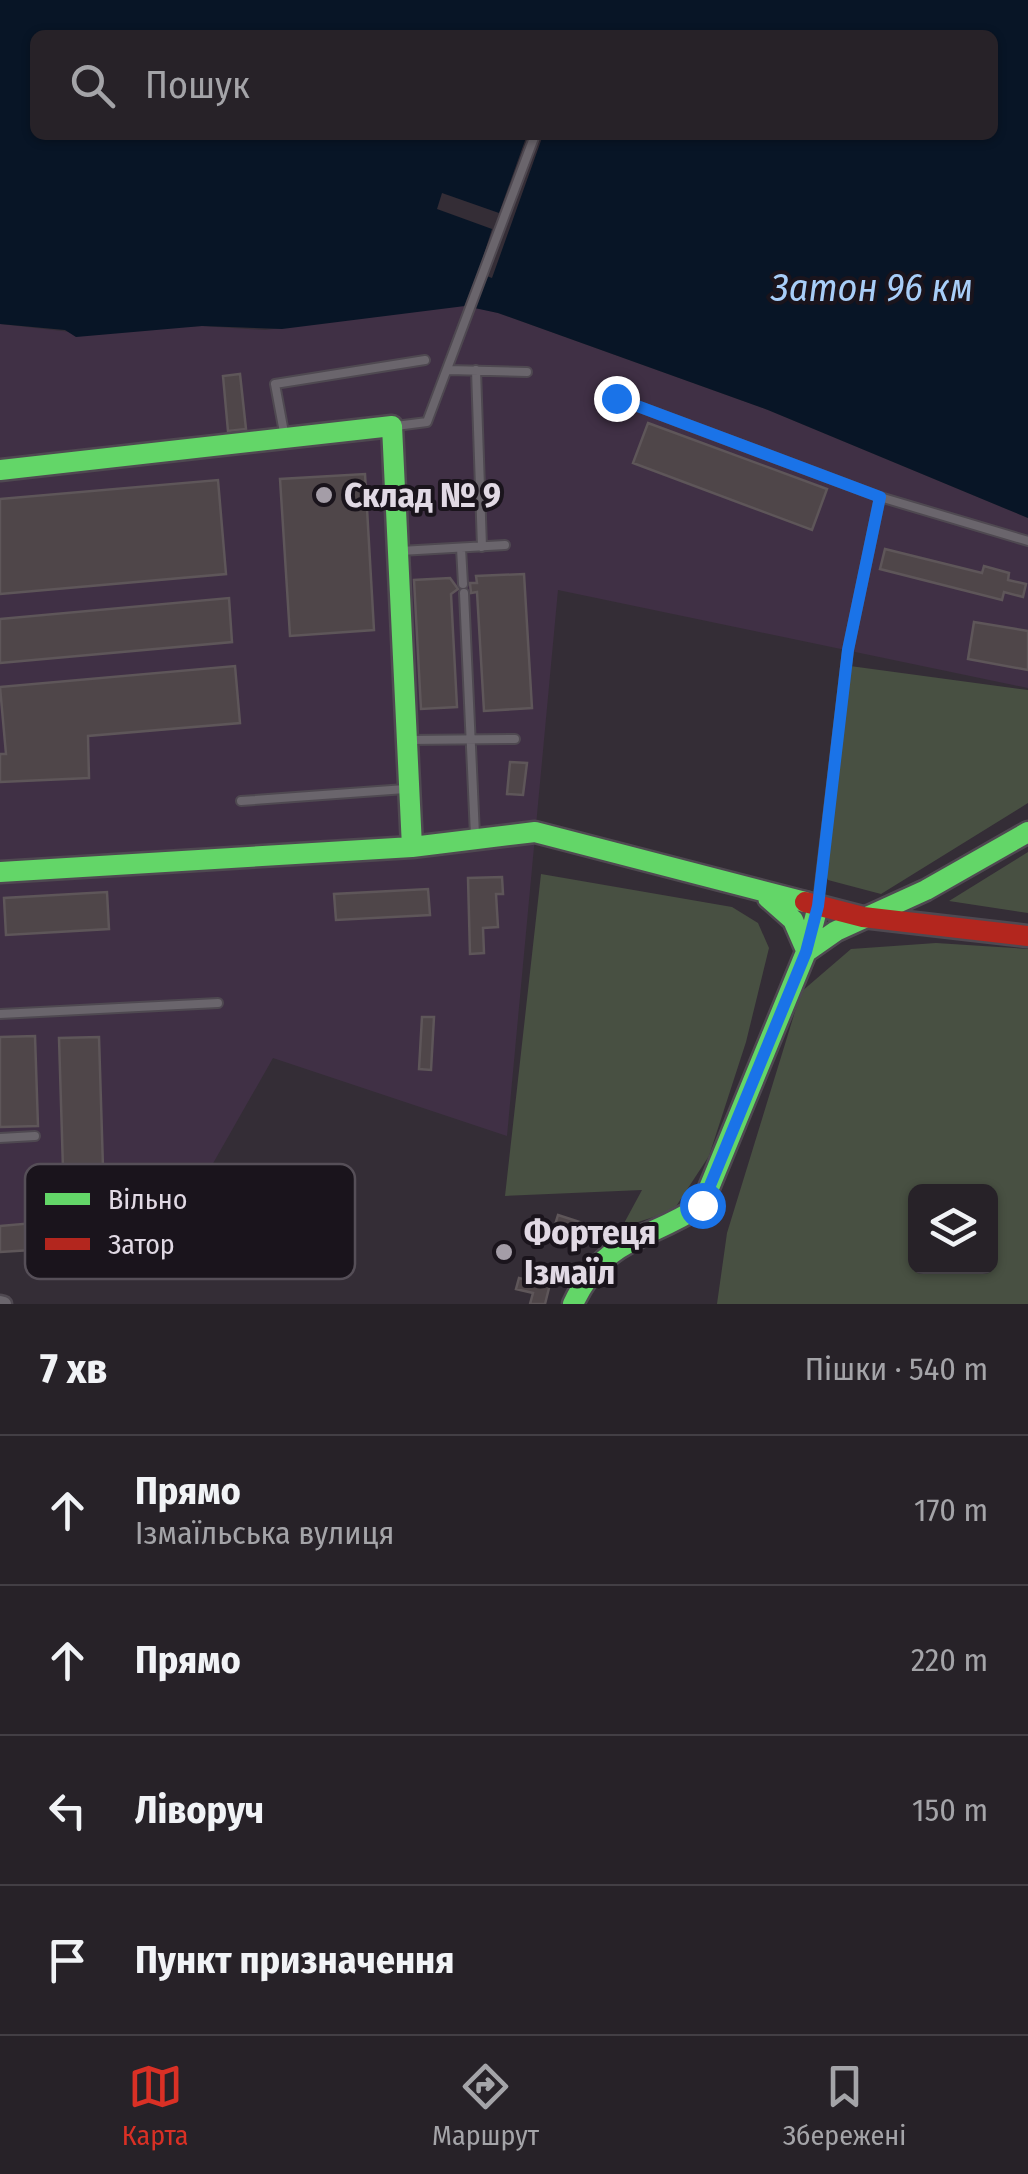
<!DOCTYPE html>
<html lang="uk">
<meta charset="utf-8">
<style>
:root{--surface:#272228;--page:#332f34;--text:#f1f3f6;--muted:#a4a4a8;--line:#433f45;--accent:#d93025}
body{margin:0;font-family:"Fira Sans Condensed",sans-serif;background:var(--page);color:var(--text)}
.controls{position:absolute;right:30px;bottom:30px;display:grid;overflow:hidden;border-radius:15px;box-shadow:0 2px 8px #0004}
.controls button{width:90px;height:90px;display:grid;place-items:center;padding:0;border:0;border-bottom:2px solid var(--line);background:var(--surface);color:var(--text);font:50px sans-serif}
.stop{position:absolute;width:30px;height:30px;margin:-22px;border:8px solid #1a73e8;border-radius:50%;background:#fff}
.stop.end{background:#1a73e8;border-color:#fff;box-shadow:0 2px 10px #0008}
.list{margin:0;padding:0;list-style:none}
h2{display:flex;justify-content:space-between;align-items:center;height:130px;margin:0;padding:0 40px;font-size:42px}
h2 small{font-size:32px;font-weight:400;color:var(--muted)}
.list li{display:grid;grid-template-columns:65px 1fr auto;gap:30px;align-items:center;box-sizing:border-box;height:150px;padding:0 40px;border-top:2px solid var(--line)}
.list b{display:block;font-size:38px;white-space:nowrap}
.list p{margin:0;font-size:32px;white-space:nowrap;color:var(--muted)}
.list em{font-size:32px;font-style:normal;color:var(--muted)}
.icon{flex:none;width:55px;height:55px;fill:none;stroke:currentColor;stroke-width:2;stroke-linecap:round;stroke-linejoin:round}
.map{position:relative;flex:none;width:1028px;height:1304px;overflow:hidden}
.search{position:absolute;background:var(--surface);box-shadow:0 2px 8px #0004;left:30px;right:30px;top:30px;height:110px;display:flex;align-items:center;gap:25px;box-sizing:border-box;padding:0 35px;border-radius:15px;color:var(--muted);font-size:38px}
.sheet{height:730px;background:var(--surface)}
nav{display:flex;justify-content:space-around;align-items:center;box-sizing:border-box;height:140px;border-top:2px solid var(--line);background:var(--surface);font-size:28px;color:var(--muted)}
nav a{display:grid;justify-items:center;gap:5px}
nav .on{color:var(--accent)}
.map>svg:first-child{display:block}
.built{fill:#403045}
.green{fill:#485042;fill-rule:evenodd}
.water{fill:#081526;fill-rule:evenodd}
.pier{fill:#342d36}
.building{fill:#4f4649;stroke:#5e5659;stroke-width:2.5}
.lines{fill:none;stroke-linecap:round;stroke-linejoin:round}
.lane-casing{stroke:#4f4951;stroke-width:12}
.street-casing{stroke:#4f4951;stroke-width:19}
.fast-casing{stroke:#4f4951;stroke-width:25}
.jam-casing{stroke:#4f4951;stroke-width:25}
.lane{stroke:#6a656c;stroke-width:8}
.street{stroke:#6a656c;stroke-width:14}
.fast{stroke:#63d668;stroke-width:20}
.jam{stroke:#b3261e;stroke-width:20}
.route{stroke:#1a73e8;stroke-width:12}
.poi-dot{fill:#a49da7;stroke:#1a141c;stroke-width:4}
.labels{text-anchor:middle;stroke-width:8;stroke-linejoin:round;paint-order:stroke}
.poi-label{font-size:35px;font-weight:bold;fill:#e1d9e4;stroke:#1a141c;text-anchor:start}
.water-label{font-size:38px;font-style:italic;fill:#a8cef8;stroke:#1a141c}
.key{fill:#1a141c;stroke:#564f58;stroke-width:2.5}
.key-label{font-size:28px;fill:#e1d9e4}
</style>
<div class="map">
<svg width="1028" height="1304" viewBox="0 0 1028 1304">
<rect width="100%" height="100%" fill="#342d36"/>
<!-- built -->
<path class="built" d="M465 305 498 313 768 410 1028 518V688L558 590 507 1136 273 1058 170 1239 0 1252V324L71 332 202 326 265 330Z"/>
<!-- green -->
<path class="green" d="M850 666 1028 690V803L881 894 828 880 822 867Z
M1028 852V913L949 901Z
M541 874 732 907 758 923 769 948 746 1042 709 1156 673 1211 622 1227 642 1190 505 1196Z
M936 943 1028 949V1304H717L727 1233 801 992 851 949ZM916 1192H990V1266H916Z"/>
<!-- water -->
<path class="water" d="M0 0H1028V518L768 410 498 313 465 306 282 329 202 326 76 337 65 330 0 324ZM35 35H993V135H35Z"/>
<!-- pier -->
<path class="pier" d="M527 135H543L492 278 478 273 492 229 437 209 442 193 499 213Z"/>
<!-- building -->
<path class="building" d="M240 374 246 429 228 431 223 376Z
M648 423 827 489 812 530 633 463Z
M365 474 374 630 290 636 280 479Z
M218 480 226 574 0 594V499Z
M885 549 982 573 984 566 1009 573 1008 580 1026 584 1023 597 1004 592 1002 600 880 569Z
M524 574 532 708 484 711 477 592 471 593 470 583H477L476 576Z
M450 578 458 589 451 594 457 707 421 709 414 580Z
M229 598 232 642 0 663V619Z
M974 622 1028 631V670L968 659Z
M235 666 240 723 88 736 89 778 0 782V754H6L0 687Z
M510 762 527 763 523 795 507 794Z
M502 877 503 894H496L498 927 483 928 484 953 470 954 468 878Z
M428 889 430 915 336 920 334 894Z
M107 892 109 929 6 935 4 898Z
M422 1017H434L431 1070 419 1069Z
M35 1036 38 1126 0 1127V1037Z
M99 1037 105 1233 65 1234 59 1038Z
M558 1215 589 1225 583 1241 554 1228Z
M45 1222 47 1249 0 1252V1226Z
M533 1275 551 1280 545 1304H530L533 1293 516 1289 519 1278 531 1281Z"/>
<g class="lines">
<!-- lane casing -->
<g class="lane-casing">
<path id="lane" d="M448 370 527 372
M476 370 482 547
M616 398 880 497 1028 541
M396 426 427 422 535 135
M285 438 275 384 425 360
M461 548 463 584
M400 551 505 545
M464 593 475 835
M407 740 515 739
M241 801 405 789
M818 902 848 650 880 497
M0 1014 218 1003
M0 1138 35 1136"/>
</g>
<!-- street casing -->
<g class="street-casing">
<path id="street" d="M0 1303 4 1304"/>
</g>
<!-- fast casing -->
<g class="fast-casing">
<path id="fast" d="M0 470 392 426 412 847
M0 872 412 847 535 832 805 902
M768 898 793 920 806 950
M806 952 836 931 926 890 1028 832
M573 1304C605 1236 646 1242 702 1205L806 952 818 906"/>
</g>
<!-- jam casing -->
<g class="jam-casing">
<path id="jam" d="M805 902 863 917 1028 936"/>
</g>
<!-- lane -->
<use href="#lane" class="lane"/>
<!-- street -->
<use href="#street" class="street"/>
<!-- fast -->
<use href="#fast" class="fast"/>
<!-- jam -->
<use href="#jam" class="jam"/>
</g>
<g class="lines">
<!-- route -->
<path class="route" d="M616 398 880 497 848 650 818 906 806 952 702 1205"/>
</g>
<!-- markers -->
<g class="poi-dot">
<circle cx="324" cy="495" r="10"/>
<circle cx="504" cy="1252" r="10"/>
</g>
<g class="labels">
<!-- poi labels -->
<g class="poi-label">
<text x="344" y="507">Склад № 9</text>
<text x="524" y="1244">Фортеця<tspan x="524" dy="40">Ізмаїл</tspan></text>
</g>
<!-- water labels -->
<g class="water-label">
<text x="872" y="301">Затон 96 км</text>
</g>
</g>
<!-- legend -->
<rect x="25" y="1164" width="330" height="115" rx="15" class="key"/>
<rect x="45" y="1193" width="45" height="12" fill="#63d668"/>
<rect x="45" y="1238" width="45" height="12" fill="#b3261e"/>
<g class="key-label">
<text x="108" y="1209">Вільно</text>
<text x="108" y="1254">Затор</text>
</g>
</svg>
<div class="controls">
<button><svg class="icon" aria-label="layers" viewBox="0 0 24 24"><path d="M12 4l9 5-9 5-9-5zM3 14l9 5 9-5"/></svg></button>
</div>
<div class="stop" style="left:702px;top:1205px"></div>
<div class="stop end" style="left:616px;top:398px"></div>
<div class="search"><svg class="icon" aria-label="search" viewBox="0 0 24 24"><circle cx="10" cy="10" r="6"/><path d="M15 15l6 6"/></svg>Пошук</div>
</div>
<section class="sheet">
<h2>7 хв<small>Пішки · 540 m</small></h2>
<ul class="list">
<li><svg class="icon" aria-label="ahead" viewBox="0 0 24 24"><path d="M12 20V5M6 11l6-6 6 6"/></svg><div><b>Прямо</b><p>Ізмаїльська вулиця</p></div><em>170 m</em></li>
<li><svg class="icon" aria-label="ahead" viewBox="0 0 24 24"><path d="M12 20V5M6 11l6-6 6 6"/></svg><div><b>Прямо</b></div><em>220 m</em></li>
<li><svg class="icon" aria-label="left" viewBox="0 0 24 24"><path d="M17 20v-9H6M10 6l-5 5 5 5"/></svg><div><b>Ліворуч</b></div><em>150 m</em></li>
<li><svg class="icon" aria-label="arrive" viewBox="0 0 24 24"><path d="M6 21V4h12l-3 4 3 4H6"/></svg><div><b>Пункт призначення</b></div></li>
</ul>
</section>
<nav>
<a class="on"><svg class="icon" aria-label="map" viewBox="0 0 24 24"><path d="M3 6l6-2 6 2 6-2v14l-6 2-6-2-6 2zM9 4v14M15 6v14"/></svg>Карта</a>
<a><svg class="icon" aria-label="directions" viewBox="0 0 24 24"><path d="M12 3l9 9-9 9-9-9zM9 14v-3h6M13 9l2 2-2 2"/></svg>Маршрут</a>
<a><svg class="icon" aria-label="saved" viewBox="0 0 24 24"><path d="M7 4h10v16l-5-4-5 4z"/></svg>Збережені</a>
</nav>
